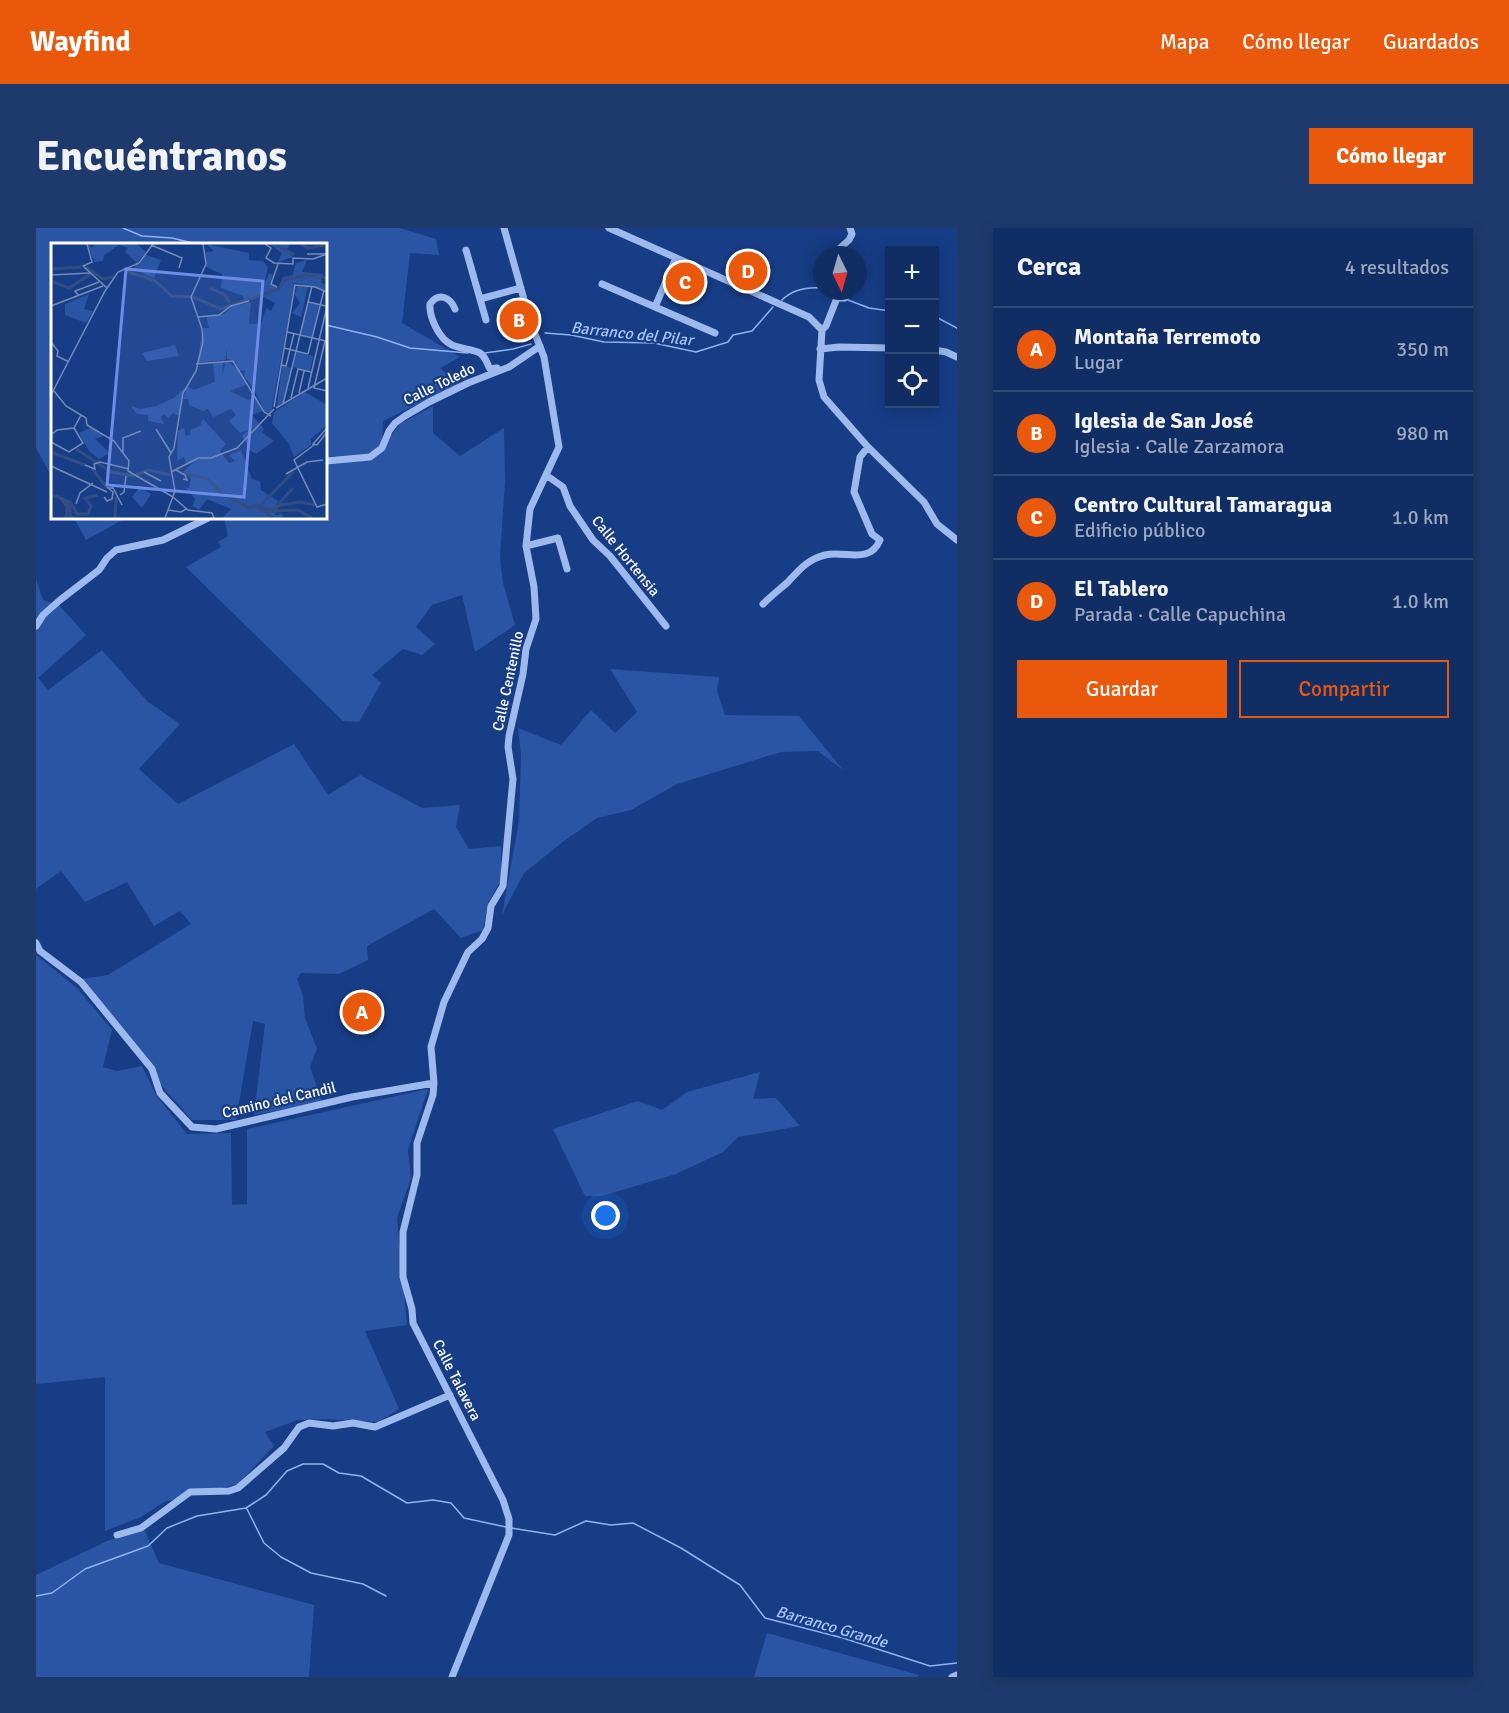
<!DOCTYPE html>
<html lang="es">
<meta charset="utf-8">
<style>
:root{--surface:#112e64;--page:#1e3a6d;--text:#f1f3f6;--muted:#9ca8bf;--line:#304a78;--accent:#ea580c}
body{margin:0;font-family:Signika,sans-serif;background:var(--page);color:var(--text)}
.controls{position:absolute;right:18px;top:18px;display:grid;overflow:hidden;border-radius:0px;box-shadow:0 3px 15px #0003}
.controls button{width:54px;height:54px;display:grid;place-items:center;padding:0;border:0;border-bottom:2px solid var(--line);background:var(--surface);color:var(--text);font:30px sans-serif}
.compass{position:absolute;left:777px;top:18px;width:54px;height:54px;border-radius:50%;background:var(--surface);box-shadow:0 3px 15px #0003;rotate:175deg}
.you{position:absolute;left:570px;top:988px;width:21px;height:21px;margin:-15px;border:4px solid #fff;border-radius:50%;background:#1a73e8;box-shadow:0 0 0 9px #1a73e833}
.badge{display:grid;place-items:center;width:39px;height:39px;border-radius:50%;background:var(--accent);color:#fff;font-size:20px;font-weight:700}
.pin{position:absolute;translate:-50% -50%;border:3px solid #fff;box-shadow:0 2px 6px #0006}
.list{margin:0;padding:0;list-style:none}
h2{display:flex;justify-content:space-between;align-items:center;height:78px;margin:0;padding:0 24px;font-size:26px}
h2 small{font-size:20px;font-weight:400;color:var(--muted)}
.list li{display:grid;grid-template-columns:39px 1fr auto;gap:18px;align-items:center;box-sizing:border-box;height:84px;padding:0 24px;border-top:2px solid var(--line)}
.list b{display:block;font-size:22px;white-space:nowrap}
.list p{margin:0;font-size:20px;white-space:nowrap;color:var(--muted)}
.list em{font-size:20px;font-style:normal;color:var(--muted)}
.actions{display:flex;gap:12px;padding:18px 24px}
.actions a{flex:1;padding:14px 0;border:2px solid var(--accent);border-radius:0px;text-align:center;font-size:21px;color:var(--accent)}
.actions .main{background:var(--accent);color:#fff}
.icon{flex:none;width:33px;height:33px;fill:none;stroke:currentColor;stroke-width:2;stroke-linecap:round;stroke-linejoin:round}
.map{position:relative;flex:none;width:921px;height:1449px;overflow:hidden;border-radius:0px}
header{display:flex;align-items:center;gap:36px;box-sizing:border-box;height:84px;padding:0 30px;background:var(--accent);color:#fff}
header strong{font-size:28px}
nav{display:flex;gap:33px;margin-inline-start:auto;font-size:21px}
.intro{display:flex;align-items:center;justify-content:space-between;box-sizing:border-box;height:144px;padding:0 36px}
h1{margin:0;font-size:42px}
.button{padding:15px 27px;border-radius:0px;background:var(--accent);color:#fff;font-size:21px;font-weight:700}
main{display:flex;gap:36px;padding:0 36px}
aside{flex:1;background:var(--surface);border-radius:0px;box-shadow:0 3px 15px #0003}
.map>svg:first-child{display:block}
.green{fill:#2a55a5}
.lines{fill:none;stroke-linecap:round;stroke-linejoin:round}
.stream{stroke:#90b3f0;stroke-width:1.5}
.minor{stroke:#9db9ed;stroke-width:7}
.labels{text-anchor:middle;stroke-width:4.5;stroke-linejoin:round;paint-order:stroke}
.street-label{font-size:15px;fill:#fff;stroke:#173d86}
.water-label{font-size:16px;font-style:italic;fill:#a9c4f5;stroke:#173d86}
.inset-river{fill:none;stroke:#314d84;stroke-width:3}
.inset-road{fill:none;stroke:#748bb6;stroke-width:1.5}
.view{fill:#6c8ce6;fill-opacity:0.15;stroke:#6c8ce6;stroke-width:3}
.inset-edge{fill:none;stroke:#fff;stroke-width:3}
</style>
<header>
<strong>Wayfind</strong>
<nav><a>Mapa</a><a>Cómo llegar</a><a>Guardados</a></nav>
</header>
<div class="intro"><h1>Encuéntranos</h1><a class="button">Cómo llegar</a></div>
<main>
<div class="map">
<svg width="921" height="1449" viewBox="0 0 921 1449">
<rect width="100%" height="100%" fill="#173d86"/>
<!-- green -->
<path class="green" d="M0 0H364L400 11 403 27 374 25 366 95 424 129 404 140 423 156 347 193 346 219 364 196 397 178V205L424 228 468 200 469 253 464 330 467 355 479 397 439 424 426 367 396 377 380 399 399 416 386 427 367 421 336 447 345 455 323 494 307 493 150 339 185 319 182 314 192 308 188 290H290V233L334 229 344 221 332 226 290 229V16H16V249L0 220Z
M38 290H90L50 312Z
M0 351 7 372 23 377 50 407 2 450 12 462 66 422 112 474 144 496 103 541 142 576 258 516 292 567 324 547 386 580 424 577 420 599 433 621 465 618V652L452 675 447 702 425 710 398 681 331 718 332 732 303 746 265 745 261 751 267 768 269 790 281 821 274 839 286 874 218 887 229 796 217 793 200 892H156L130 863 44 751 72 747 155 696 144 683 118 698 91 654 49 674 25 643 0 661Z
M574 441 683 449 681 463 689 487 763 488 807 542 782 523 745 524 641 556 595 582 561 590 528 613 488 645 466 687 483 593 485 527 482 500 525 517 555 482 579 505 601 484Z
M0 727 40 759 76 802 67 839 81 843 106 838 120 867 151 906 195 905 196 977 211 976V901L392 861 372 922 375 950 361 990 371 1097 329 1103 363 1181 342 1194 292 1191 261 1192 229 1204 238 1218 202 1256 128 1274 105 1289 69 1303V1149L0 1156Z
M724 844 717 871 740 870 764 898 702 909 687 924 640 946 566 968H549L517 901 602 873 626 882 651 864Z
M108 1301 123 1335 278 1377 273 1449H0V1347L71 1313Z
M731 1405 883 1447 881 1449H718Z"/>
<g class="lines">
<!-- stream -->
<path class="stream" d="M87 0 106 8 136 10 161 16
M796 63 802 66
M746 72C757 61 771 59 786 60
M812 72 833 80 854 83
M898 90H902L921 100
M290 97 341 109 374 120 432 125
M509 105 535 107 568 114 618 115 660 124 692 114 697 107 716 103 737 79
M449 125 477 121 495 116
M211 1281 228 1315 245 1329 275 1345 327 1356 350 1368
M475 1300 519 1307 550 1293 575 1297 597 1295 645 1320 704 1357 729 1390 807 1410 894 1438 921 1435
M0 1368 16 1365 49 1341 112 1318 131 1300 161 1288 210 1280 230 1267 251 1243 267 1236H287L303 1245 325 1248 371 1275 397 1272 415 1275 428 1290 470 1299"/>
<!-- minor -->
<path class="minor" d="M573 0 773 89 786 102 783 152 788 169 832 219 888 274 901 296 921 312
M430 22 450 92
M796 27 813 12 816 6 814 0
M566 56 679 105
M444 71 485 60
M619 79 640 30
M419 81C414 69 403 64 394 76 393 89 403 111 416 117 425 121 436 121 444 125 450 129 451 136 454 141L461 140
M786 102 790 98 801 70H809L812 63
M784 121 803 119 854 120
M898 122 910 124 921 129
M290 233 334 229 346 220 353 203 359 195 369 188 393 174 432 155 473 139 504 118
M510 247 527 259 534 278 557 312 574 328 630 398
M490 318 522 310 531 341
M727 376C735 368 744 361 752 354 763 342 772 331 789 327 808 322 834 337 844 312L836 306 818 264 824 229 832 219
M0 398 7 387 24 372 63 342 71 330 80 322 127 312 172 290
M0 715 4 723 45 754 116 841 124 865 156 899 180 901 316 869 398 855
M81 1307 105 1300 154 1264 193 1263 202 1260 248 1220 263 1199 273 1195 297 1198 317 1195 339 1199 414 1167
M416 1449 473 1307V1291L467 1272 377 1095 376 1081 367 1049V1004L381 947V915L397 867 398 855 395 819 408 774 432 724 446 711 452 700 455 678 467 658 477 551 472 519 473 508 487 446 490 421 500 391 498 359 490 318 494 281 523 219 508 129 494 93 468 0
M916 1449 921 1447"/>
</g>
<g class="labels">
<!-- street labels -->
<g class="street-label">
<text transform="translate(403 156) rotate(-26)" y="5">Calle Toledo</text>
<text transform="translate(590 328) rotate(51)" y="5">Calle Hortensia</text>
<text transform="translate(472 453) rotate(-78)" y="5">Calle Centenillo</text>
<text transform="translate(243 872) rotate(-13)" y="5">Camino del Candil</text>
<text transform="translate(421 1152) rotate(63)" y="5">Calle Talavera</text>
</g>
<!-- water labels -->
<g class="water-label">
<text transform="translate(596 105) rotate(6)" y="6">Barranco del Pilar</text>
<text transform="translate(796 1398) rotate(16)" y="6">Barranco Grande</text>
</g>
</g>
<!-- overview -->
<g transform="translate(15 15)">
<rect width="276" height="276" fill="#173d86"/>
<path d="M37 1 41 5 44 1H86L95 9 86 20 74 9 77 5 68 2 53 12 52 18 43 19ZM155 1 198 10V17L212 18 217 24 213 42 218 30 222 32 219 41 227 45 232 34 242 32 245 20 256 17 251 29 272 31 270 40 276 42V47L244 40 220 170 213 168 203 146 193 133 194 128 188 127 197 141 179 148 198 157 205 153 211 168 201 172 213 186 211 189 223 198 205 211 200 208 191 193 199 186 189 190 178 178 185 172 180 166 162 174 157 166 152 168 138 162 137 156H132L136 143 143 147 164 139 162 120 172 119 171 133 175 118 188 126 183 117 176 116V106L174 117 146 120 152 85H158L155 73 174 71 180 64 200 59 198 81H210L215 65 220 68 224 60 211 53 194 58 192 53 170 45 171 31 155 24V9L163 8ZM219 1H239L235 7 242 14 227 19 231 10ZM95 12 110 17 103 35 81 26ZM246 43 257 44 250 74 241 70 249 60 244 52ZM38 51 33 66 42 68 35 80 14 72V61ZM257 60 268 62 261 94 250 91ZM124 102 128 113 96 118 91 110ZM246 109 262 113 259 128 242 124ZM231 123 240 125 232 159 226 163ZM133 145 128 173 122 170 117 175 113 171 110 174 113 181 97 178V172L86 171 80 163 89 166 105 163 123 155ZM254 149 276 162V182L260 196V202L243 214 238 201 221 180 223 169ZM152 176 175 201 169 208 178 220 184 218 178 212 190 207 201 236 209 238 210 247 227 258 224 272 232 271 231 275H171L180 266 156 256 148 267 141 263 144 256 134 244 138 245 140 235 132 229 144 218 136 222 133 214 126 218 127 188 133 185 135 193 139 192V187L149 183ZM41 184 53 193 44 196 59 210 48 216 38 208 28 190ZM89 244 100 251 91 265 81 254Z" fill="#2a55a5"/>
<path class="inset-river" d="M225 1 243 12M250 1 257 5 274 2M35 24 52 36 62 34M0 26 30 24M74 28 103 37 121 53 142 54 170 66 228 46 233 37 256 32 276 35M0 38 18 45 40 31M159 45 174 52 179 60M25 206 60 229 83 233M0 209 34 222M41 225 56 245M133 230 157 236 169 249 198 265 205 262 221 268 229 262 250 259 264 262M85 232 97 227 119 232M242 245 221 268 247 267 261 275M0 253H7L19 264V273L23 275M15 275 16 264 10 255 20 260 26 271H37L40 263 34 255 47 252M64 275 65 254M223 275 207 265 242 229"/>
<path class="inset-road" d="M36 1 41 19 32 23 56 45M214 1 220 5 215 15 223 20 242 21V15L262 16 276 11M100 2 131 15 128 25M256 11H275M0 32 39 30M226 44 220 41 227 21M28 53 24 48 48 39M257 59 275 63M0 63 52 43M147 74 168 72 180 63 198 58M236 89 275 98M274 98 263 145 276 148M0 99 7 108 6 113 18 119M233 105 257 111M257 111 273 47M145 121 182 118 213 169 220 173M230 122 235 123 243 90M257 145 276 63M3 148 15 163 35 175 36 182 63 198 78 218 77 228M248 150 253 128M0 152 54 48 67 29 88 20 102 1M240 155 247 126 260 129M232 161 261 43M223 164 244 42 264 44 276 49M225 165 276 135M276 185 262 201 266 202 276 189M105 186 120 210M0 192 6 187 23 185 30 172M0 199 18 209 32 200 23 185M263 202 243 217 266 264 276 261M72 210V195L90 188M34 222 44 226 43 221 49 219 78 226M0 223 56 249M125 227 134 232 136 237 132 236M77 228 122 254M93 229 110 238M120 229 147 215H160L186 205 223 166M235 231 256 219 272 217M69 252 73 249 75 233M53 254 56 258 61 256 62 249 57 245H62L71 262M122 254 137 267 161 270 163 275M25 261 29 250 42 240M117 267 130 269 135 266M114 275 124 248 118 214 123 205 132 150 145 128 152 99 151 86 140 54 155 21 152 1"/>
<path class="view" d="M75 26 212 38 193 254 56 242Z"/>
<rect width="276" height="276" class="inset-edge"/>
</g>
</svg>
<div class="controls">
<button>+</button>
<button>−</button>
<button><svg class="icon" aria-label="locate" viewBox="0 0 24 24"><circle cx="12" cy="12" r="6"/><path d="M12 2v4M12 18v4M2 12h4M18 12h4"/></svg></button>
</div>
<svg class="compass" viewBox="-18 -18 36 36"><path d="M0-13l5 13h-10z" fill="#e53935"/><path d="M0 13l5-13h-10z" fill="#9ca8bf"/></svg>
<div class="you"></div>
<div class="pin badge" style="left:326px;top:784px">A</div>
<div class="pin badge" style="left:483px;top:92px">B</div>
<div class="pin badge" style="left:649px;top:54px">C</div>
<div class="pin badge" style="left:712px;top:43px">D</div>
</div>
<aside>
<h2>Cerca<small>4 resultados</small></h2>
<ul class="list">
<li><span class="badge">A</span><div><b>Montaña Terremoto</b><p>Lugar</p></div><em>350 m</em></li>
<li><span class="badge">B</span><div><b>Iglesia de San José</b><p>Iglesia · Calle Zarzamora</p></div><em>980 m</em></li>
<li><span class="badge">C</span><div><b>Centro Cultural Tamaragua</b><p>Edificio público</p></div><em>1.0 km</em></li>
<li><span class="badge">D</span><div><b>El Tablero</b><p>Parada · Calle Capuchina</p></div><em>1.0 km</em></li>
</ul>
<div class="actions"><a class="main">Guardar</a><a>Compartir</a></div>
</aside>
</main>
